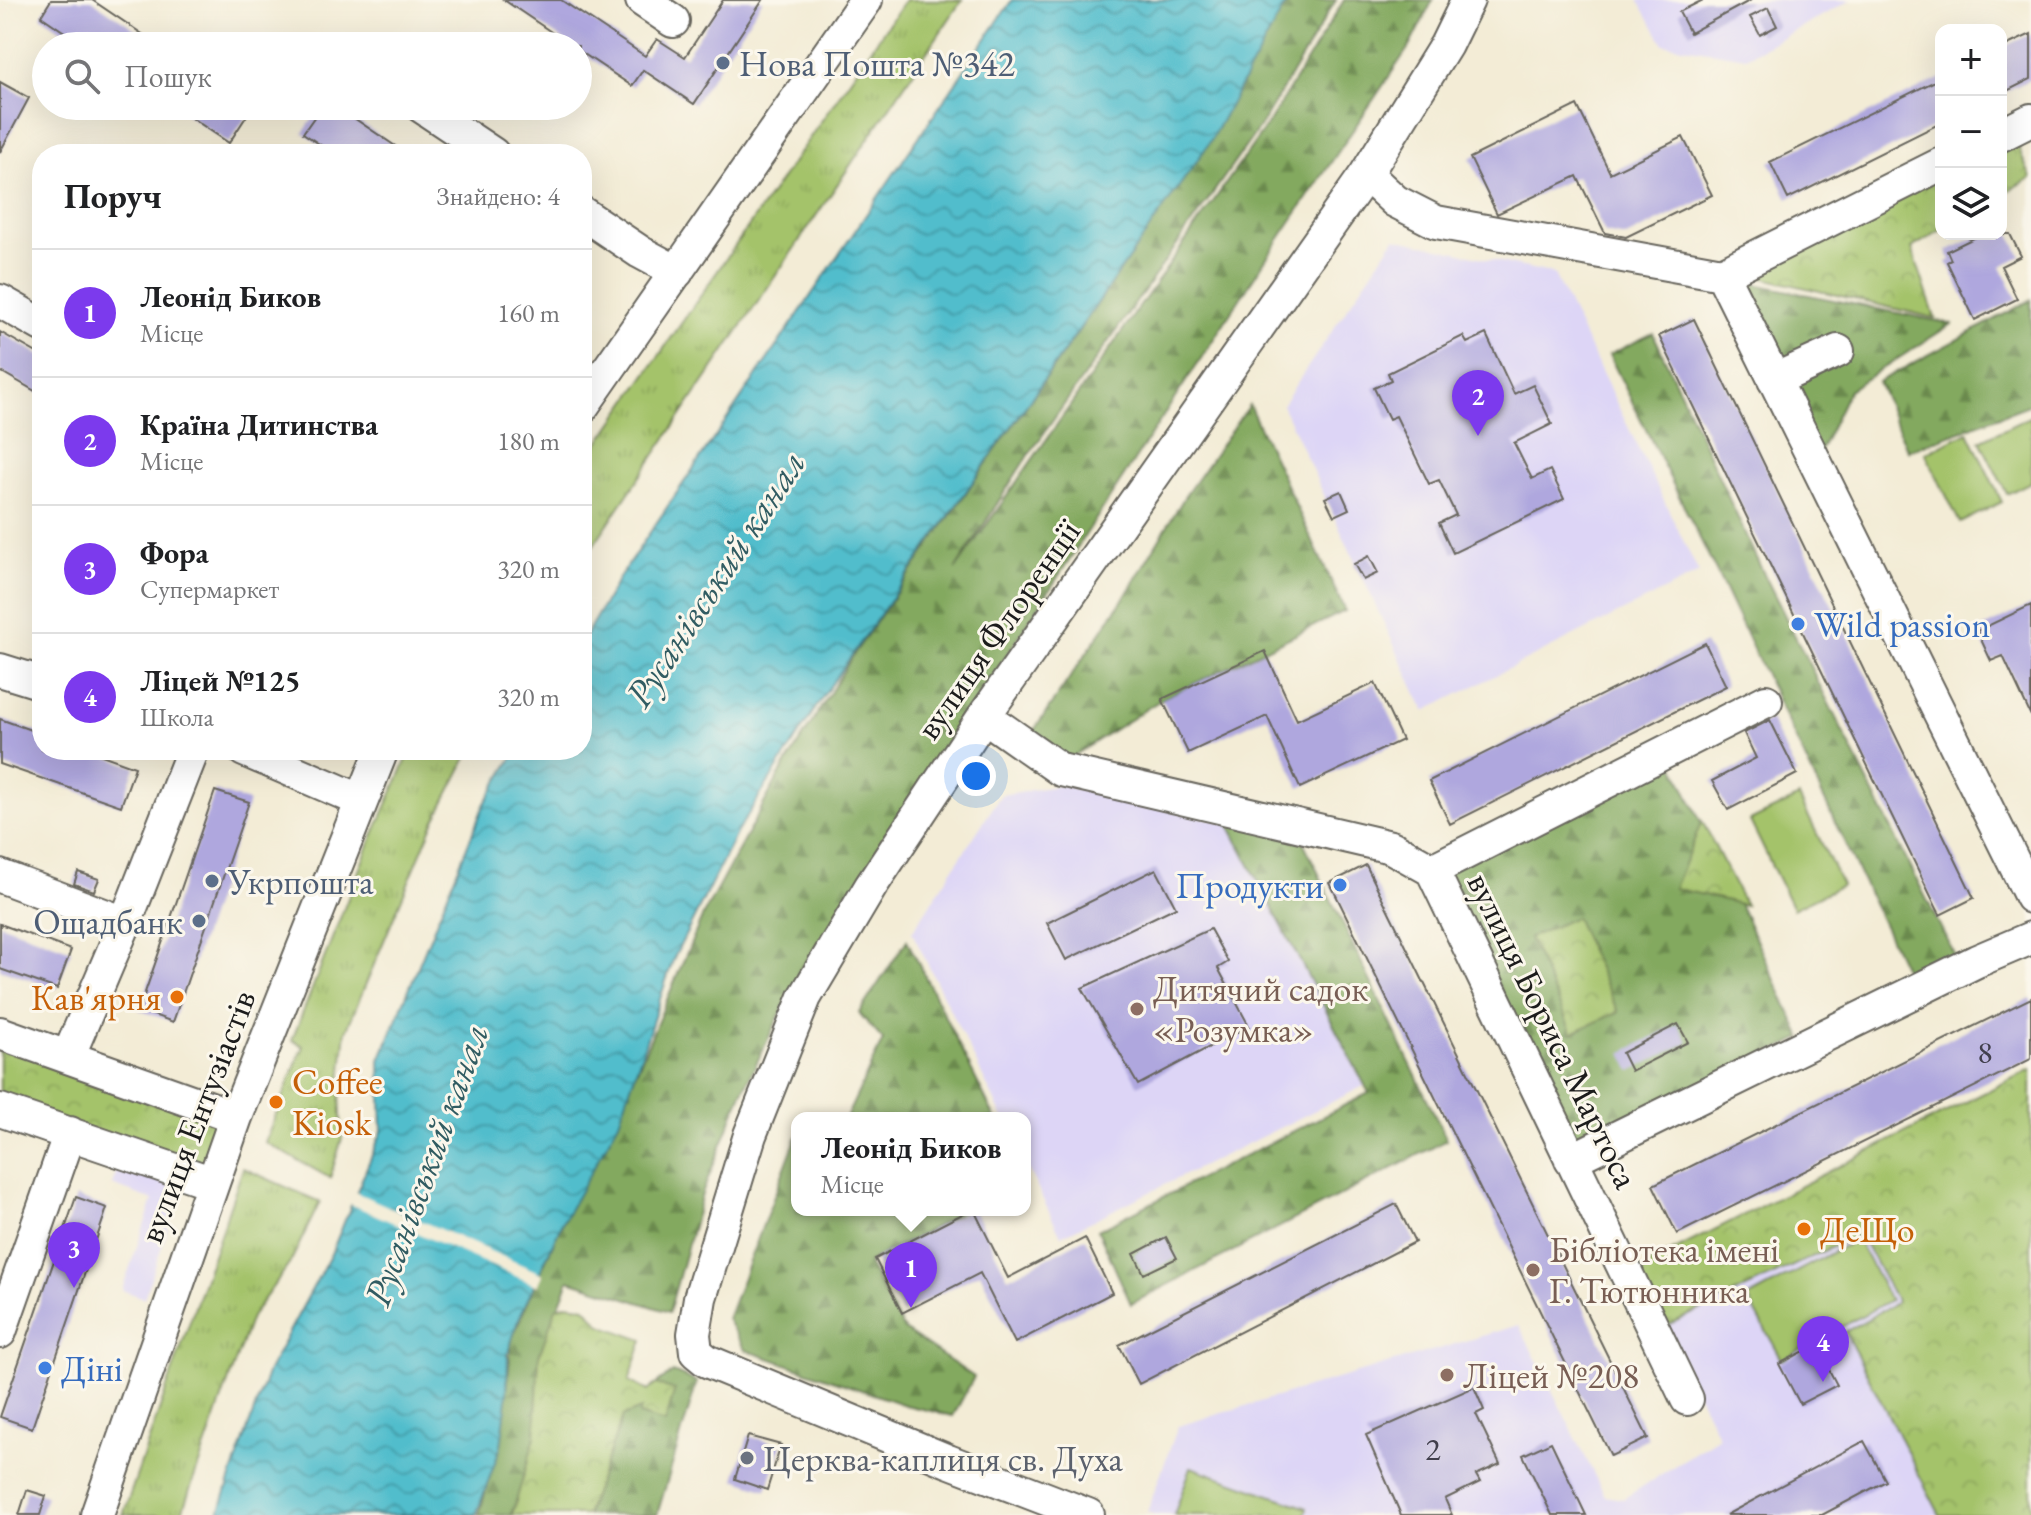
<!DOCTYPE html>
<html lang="uk">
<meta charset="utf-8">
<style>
:root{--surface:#fff;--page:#f6f6f6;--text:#202124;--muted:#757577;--line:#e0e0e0;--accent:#7c3aed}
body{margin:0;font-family:"EB Garamond",serif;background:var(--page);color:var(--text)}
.controls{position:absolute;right:24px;top:24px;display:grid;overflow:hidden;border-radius:16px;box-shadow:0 8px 32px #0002}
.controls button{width:72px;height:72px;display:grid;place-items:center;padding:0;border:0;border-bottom:2px solid var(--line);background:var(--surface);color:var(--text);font:40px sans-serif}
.you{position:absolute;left:976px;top:776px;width:28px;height:28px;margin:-20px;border:6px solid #fff;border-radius:50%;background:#1a73e8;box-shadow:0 0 0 12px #1a73e833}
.badge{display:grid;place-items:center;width:52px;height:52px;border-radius:50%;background:var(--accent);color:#fff;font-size:26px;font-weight:700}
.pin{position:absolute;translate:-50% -66px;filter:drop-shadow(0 2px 4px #0008)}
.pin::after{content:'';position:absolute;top:42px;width:28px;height:24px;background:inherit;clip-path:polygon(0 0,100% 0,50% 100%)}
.popup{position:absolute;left:791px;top:1112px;width:240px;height:104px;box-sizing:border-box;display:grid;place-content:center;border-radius:16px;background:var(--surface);filter:drop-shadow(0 2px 6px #0005);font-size:26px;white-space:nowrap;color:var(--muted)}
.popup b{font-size:30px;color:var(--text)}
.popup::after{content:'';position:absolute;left:50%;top:100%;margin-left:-16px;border:16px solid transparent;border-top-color:var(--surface)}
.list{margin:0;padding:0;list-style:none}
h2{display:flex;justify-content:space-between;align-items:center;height:104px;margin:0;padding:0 32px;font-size:34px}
h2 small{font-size:26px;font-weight:400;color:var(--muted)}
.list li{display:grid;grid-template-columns:52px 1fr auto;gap:24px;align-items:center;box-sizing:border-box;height:128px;padding:0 32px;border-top:2px solid var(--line)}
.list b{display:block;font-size:30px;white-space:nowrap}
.list p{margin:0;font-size:26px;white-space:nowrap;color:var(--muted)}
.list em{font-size:26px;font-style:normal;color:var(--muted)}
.icon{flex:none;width:44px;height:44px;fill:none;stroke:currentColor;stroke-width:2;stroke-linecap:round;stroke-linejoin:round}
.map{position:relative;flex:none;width:2031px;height:1515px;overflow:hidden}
.search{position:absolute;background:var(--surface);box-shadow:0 8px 32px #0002;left:32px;top:32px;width:560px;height:88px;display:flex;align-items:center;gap:20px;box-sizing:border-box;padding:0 28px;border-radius:44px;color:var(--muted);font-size:30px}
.panel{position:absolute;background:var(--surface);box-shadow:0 8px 32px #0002;left:32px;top:144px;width:560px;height:616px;border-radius:32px}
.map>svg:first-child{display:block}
.built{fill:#ddd5f6}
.grass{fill:url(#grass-tufts);stroke:#607044;stroke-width:2}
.forest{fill:url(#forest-firs);stroke:#50623e;stroke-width:2}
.park{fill:url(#park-crowns);stroke:#607044;stroke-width:2}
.garden{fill:#a4c36b;stroke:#607044;stroke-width:2}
.water{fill:url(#water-waves);stroke:#366c74;stroke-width:2}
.pier{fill:#f3ecd6}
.building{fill:#afa7de}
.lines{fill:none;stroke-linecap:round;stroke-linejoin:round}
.minor-casing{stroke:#67655d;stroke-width:36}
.minor{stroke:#fff;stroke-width:32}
.service-dot{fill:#5c6f8a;stroke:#fbf7ec;stroke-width:3}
.shop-dot{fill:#3f7fe0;stroke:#fbf7ec;stroke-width:3}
.food-dot{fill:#e8710a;stroke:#fbf7ec;stroke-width:3}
.education-dot{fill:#8d6e63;stroke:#fbf7ec;stroke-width:3}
.worship-dot{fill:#6b7280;stroke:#fbf7ec;stroke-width:3}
.labels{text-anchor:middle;stroke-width:6;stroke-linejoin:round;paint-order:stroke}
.number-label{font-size:32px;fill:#413f4c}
.service-label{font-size:36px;fill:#4e5e75;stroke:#fbf7ec;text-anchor:start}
.shop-label{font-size:36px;fill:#366cbe;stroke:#fbf7ec;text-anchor:start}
.street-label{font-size:36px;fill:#1c1c1c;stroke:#fbf7ec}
.education-label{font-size:36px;fill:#785e54;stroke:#fbf7ec;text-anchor:start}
.food-label{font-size:36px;fill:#c56008;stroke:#fbf7ec;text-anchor:start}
.worship-label{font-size:36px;fill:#5b616d;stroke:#fbf7ec;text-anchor:start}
.water-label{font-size:38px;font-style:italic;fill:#315c62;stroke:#fbf7ec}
</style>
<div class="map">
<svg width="2031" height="1515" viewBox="0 0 2031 1515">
<defs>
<pattern id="grass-tufts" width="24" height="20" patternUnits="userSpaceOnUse" patternTransform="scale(2)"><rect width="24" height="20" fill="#a4c36b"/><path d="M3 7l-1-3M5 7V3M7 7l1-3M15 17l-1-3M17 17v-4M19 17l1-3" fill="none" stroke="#8da75c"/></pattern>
<pattern id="forest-firs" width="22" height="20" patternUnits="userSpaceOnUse" patternTransform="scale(2)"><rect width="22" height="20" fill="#83a95f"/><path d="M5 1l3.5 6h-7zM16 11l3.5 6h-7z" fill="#6a894e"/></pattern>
<pattern id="park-crowns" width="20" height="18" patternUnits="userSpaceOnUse" patternTransform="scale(2)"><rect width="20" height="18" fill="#a4c36b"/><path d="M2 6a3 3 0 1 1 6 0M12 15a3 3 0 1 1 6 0" fill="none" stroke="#8da75c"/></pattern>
<pattern id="water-waves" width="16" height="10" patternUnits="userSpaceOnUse" patternTransform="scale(2)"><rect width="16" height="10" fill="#51bdcc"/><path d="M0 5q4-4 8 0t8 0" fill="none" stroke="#4299a5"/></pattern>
</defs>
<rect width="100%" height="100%" fill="#fbf7ec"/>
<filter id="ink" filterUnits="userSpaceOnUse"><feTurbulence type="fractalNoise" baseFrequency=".0125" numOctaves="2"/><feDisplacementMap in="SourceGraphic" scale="16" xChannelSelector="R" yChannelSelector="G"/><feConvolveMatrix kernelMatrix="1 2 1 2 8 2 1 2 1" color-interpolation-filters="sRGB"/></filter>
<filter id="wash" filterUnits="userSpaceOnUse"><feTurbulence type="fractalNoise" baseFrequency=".006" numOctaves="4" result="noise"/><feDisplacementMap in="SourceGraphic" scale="32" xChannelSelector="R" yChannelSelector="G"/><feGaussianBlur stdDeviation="1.8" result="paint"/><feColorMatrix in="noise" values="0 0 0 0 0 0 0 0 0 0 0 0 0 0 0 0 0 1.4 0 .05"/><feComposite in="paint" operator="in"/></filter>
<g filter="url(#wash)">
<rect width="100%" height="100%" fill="#f3ecd6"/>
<!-- built -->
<path class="built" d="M1638 0H1851L1746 57 1664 44Z
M1395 238 1554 274 1699 573 1425 711 1282 405Z
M1062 785 1228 823 1364 1086 1061 1236 1025 1163V1118H1003L912 932 1001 795Z
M123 1152 187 1174 144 1298 122 1290 153 1200 112 1185Z
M1865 1229 2031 1515H1156L1147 1512 1178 1426 1519 1325 1605 1496 1623 1499 1719 1437 1664 1327Z"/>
<!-- grass -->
<path class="grass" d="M905 0H962L582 562V467Z
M411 750H471L433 824 346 1031 340 1090 342 1138 330 1178 265 1142 303 1046 292 1040 369 845Z
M243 1168 320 1202 290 1263 251 1317 181 1515H123Z"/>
<!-- forest -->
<path class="forest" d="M1271 0H1336L1263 122 1023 463 955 570 1271 119 1344 0H1433L1409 47 1266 259 804 965 742 1093 702 1194 669 1312 569 1280 539 1356 535 1437 525 1477 511 1515H479L503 1428 512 1338 559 1230 632 1082 702 917 780 774 854 654 1134 251Z
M1730 279 1952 324 1849 390 1817 457Z
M2031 300V404L1908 451 1878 382Z
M1653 333 1759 564 1956 958 1909 979 1721 581 1609 355Z
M1249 405 1345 611 1162 699 1064 762 1028 739 1126 595 1185 496Z
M1671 758 1802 1038 1575 1141 1443 873Z
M1228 823 1300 835 1447 1140 1131 1304 1098 1230 1369 1093Z
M907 940 995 1118H846L883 1040 859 1013Z
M797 1136V1210H966L868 1263 904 1330 974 1377 953 1416 905 1405 745 1350 727 1319Z
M673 1372 697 1382 657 1515H586L623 1416 641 1408 648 1390Z"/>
<!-- park -->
<path class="park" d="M2011 130 2031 178 2001 195V135Z
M1941 167V230L1912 248 1935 318 1738 272Z
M1702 821 1745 905 1674 888Z
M1575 917 1618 1012 1572 1033 1529 938Z
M0 1034 236 1117 213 1183 0 1110Z
M2031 1069V1515H1940L1845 1332 1897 1302 1860 1234 1664 1327 1633 1287 1651 1262Z
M567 1304 585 1307 601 1325 643 1340 629 1381 648 1391 656 1384 675 1390 665 1423 639 1415 641 1409 623 1416 586 1515H512L535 1437 539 1356 556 1308Z"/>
<!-- garden -->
<path class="garden" d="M2031 416V482L2007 494 1980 441Z
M1968 432 2002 502 1960 523 1925 453Z
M1799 797 1842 885 1793 909 1750 821Z
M1857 1239 1890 1300 1782 1360 1748 1298Z
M1191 1467 1307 1508 1305 1515H1174Z"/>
<!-- water -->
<path class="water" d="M1012 0H1288L1208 145 824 695 737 832 673 960 619 1122 562 1223 517 1323 508 1354 507 1399 501 1446 476 1515H218L268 1371 331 1254 382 1131 380 1060 484 805 517 750H582V641L619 578Z"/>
<!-- pier -->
<path class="pier" d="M353 1191 543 1274 538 1286 348 1203Z"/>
<g id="blocks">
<!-- building -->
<path class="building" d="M51 0H92L160 46H85L41 16Z
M504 0H561L645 56 657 39 685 57 723 0H763L694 104 643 70 632 86 578 50V46H572Z
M1703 0H1751L1690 33 1679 12Z
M1768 8 1777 26 1760 35 1750 17Z
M2031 34V79L2001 94V48Z
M1941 78V123L1788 199 1770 162Z
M0 82 29 98 0 152Z
M1577 105 1610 173 1683 137 1712 195 1626 237 1605 233 1577 176 1497 214 1470 158Z
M174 106H253L229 143Z
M322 106H336L407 154H334L303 133Z
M1982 234H2010L2021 256 2001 266 2017 299 1975 320 1947 262 1951 260 1947 251Z
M1694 319 1974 898 1940 915 1659 336Z
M0 332 42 356V395L0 371Z
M1486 334 1514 394 1533 385 1552 424 1514 443 1532 479 1550 470 1564 499 1453 553 1439 523 1456 515 1439 480 1429 484 1396 416 1389 419 1374 388 1391 380 1388 373 1463 336 1467 343Z
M1341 491 1349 509 1334 516 1325 498Z
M1369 556 1378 573 1363 580 1354 564Z
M2031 605V716L2003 656 1991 661 1977 631Z
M1705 643 1726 686 1450 824 1429 781Z
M1265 651 1297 720 1375 683 1402 740 1300 788 1267 716 1188 753 1162 699Z
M0 719 42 734V750H88L135 767 121 806 0 764Z
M1770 720 1797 774 1728 810 1712 781 1756 758 1744 733Z
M215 791 249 802 173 1022 139 1010Z
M1366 865 1648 1438 1611 1456 1330 883Z
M1156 869 1176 907 1066 960 1047 923Z
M78 872 99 879 94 891 74 884Z
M0 924 71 950 57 989 0 969Z
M1210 929 1228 962 1218 968 1249 1026 1138 1085 1082 988Z
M2031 998V1059L1677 1234 1653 1185Z
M1678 1024 1688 1042 1631 1071 1622 1053Z
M76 1197 107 1208 32 1428 0 1417Z
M1396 1204 1415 1242 1139 1384 1119 1345Z
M970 1210H974L1008 1278 1085 1238 1112 1293 1015 1343 980 1273 902 1313 875 1259Z
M1166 1237 1177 1258 1144 1274 1134 1254Z
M1816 1345 1837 1385 1800 1404 1779 1364Z
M1474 1387 1484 1410 1476 1414 1500 1464 1476 1475 1480 1482 1445 1499 1452 1515H1401L1366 1435Z
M748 1436 781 1445 767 1490 735 1479Z
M1864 1441 1886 1481 1822 1515H1726Z
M1551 1442 1586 1515H1552L1523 1455Z
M27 1490 46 1496 40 1515H19Z"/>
</g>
</g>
<g filter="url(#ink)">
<use href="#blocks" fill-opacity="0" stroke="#67655d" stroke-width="2"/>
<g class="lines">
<!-- minor casing -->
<g class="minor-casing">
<path id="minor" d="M642 0 673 21
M421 106 493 154
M2001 135 2031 120
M1366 174 1395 201 1436 222 1722 274 2031 897
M582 213 640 252 677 272
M1722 274 1941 164
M0 301 42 325
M1774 380 1838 351
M582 407 866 0
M0 670 42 683
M984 716 1061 770 1391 847 1432 870 1687 1399
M244 750 360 800
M1432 870 1766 701
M0 876 125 923
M0 1033 236 1117
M68 1057 125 923 193 750
M0 1110 213 1183
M1571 1160 1977 961 2031 938
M0 1332 70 1133
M97 1515 236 1117 382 750
M1088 1515 948 1461 707 1361 696 1352 694 1334 700 1298 750 1135 805 997 871 886 984 716 1366 174 1446 45 1468 0"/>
</g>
<!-- minor -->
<use href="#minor" class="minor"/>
</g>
</g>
<!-- markers -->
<g class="service-dot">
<circle cx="723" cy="63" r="8"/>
<circle cx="212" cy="881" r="8"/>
<circle cx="199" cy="921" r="8"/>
</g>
<g class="shop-dot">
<circle cx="1798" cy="624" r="8"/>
<circle cx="1340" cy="885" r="8"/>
<circle cx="45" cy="1368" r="8"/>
</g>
<g class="food-dot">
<circle cx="177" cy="997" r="8"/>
<circle cx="276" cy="1102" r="8"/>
<circle cx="1804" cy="1229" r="8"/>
</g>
<g class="education-dot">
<circle cx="1137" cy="1009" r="8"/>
<circle cx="1533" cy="1270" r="8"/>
<circle cx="1447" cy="1375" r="8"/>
</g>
<circle class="worship-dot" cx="747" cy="1458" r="8"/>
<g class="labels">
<!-- number labels -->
<g class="number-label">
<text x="1985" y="1063">8</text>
<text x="1433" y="1460">2</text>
</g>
<!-- service labels -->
<g class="service-label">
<text x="739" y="76">Нова Пошта №342</text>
<text x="228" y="894">Укрпошта</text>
<text x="183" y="934" text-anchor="end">Ощадбанк</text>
</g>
<!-- shop labels -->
<g class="shop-label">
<text x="1814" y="637">Wild passion</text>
<text x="1324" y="898" text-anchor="end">Продукти</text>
<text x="61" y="1381">Діні</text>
</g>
<!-- street labels -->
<g class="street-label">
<text transform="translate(997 629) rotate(-55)" y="13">вулиця Флоренції</text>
<text transform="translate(1554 1030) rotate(64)" y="13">вулиця Бориса Мартоса</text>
<text transform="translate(196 1116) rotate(-69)" y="13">вулиця Ентузіастів</text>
</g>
<!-- education labels -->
<g class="education-label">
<text x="1153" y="1001">Дитячий садок<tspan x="1153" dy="41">«Розумка»</tspan></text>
<text x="1549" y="1262">Бібліотека імені<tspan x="1549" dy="41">Г. Тютюнника</tspan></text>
<text x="1463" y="1388">Ліцей №208</text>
</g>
<!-- food labels -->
<g class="food-label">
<text x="161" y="1010" text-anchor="end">Кав'ярня</text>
<text x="292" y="1094">Coffee<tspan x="292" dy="41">Kiosk</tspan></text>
<text x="1820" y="1242">ДеЩо</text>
</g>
<!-- worship labels -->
<g class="worship-label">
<text x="763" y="1471">Церква-каплиця св. Духа</text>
</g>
<!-- water labels -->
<g class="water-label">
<text transform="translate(715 579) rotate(-57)" y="13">Русанівський канал</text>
<text transform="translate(426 1165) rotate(-70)" y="13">Русанівський канал</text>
</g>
</g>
</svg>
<div class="controls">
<button>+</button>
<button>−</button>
<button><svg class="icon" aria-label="layers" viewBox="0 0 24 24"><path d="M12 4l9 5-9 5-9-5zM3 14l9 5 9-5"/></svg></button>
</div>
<div class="you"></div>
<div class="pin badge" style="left:911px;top:1308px">1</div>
<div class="popup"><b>Леонід Биков</b>Місце</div>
<div class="pin badge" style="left:1478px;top:436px">2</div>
<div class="pin badge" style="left:74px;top:1288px">3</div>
<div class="pin badge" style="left:1823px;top:1382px">4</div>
<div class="search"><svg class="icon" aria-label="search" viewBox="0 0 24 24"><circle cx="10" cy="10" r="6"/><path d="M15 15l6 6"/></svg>Пошук</div>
<section class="panel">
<h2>Поруч<small>Знайдено: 4</small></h2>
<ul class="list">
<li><span class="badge">1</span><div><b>Леонід Биков</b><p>Місце</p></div><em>160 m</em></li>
<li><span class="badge">2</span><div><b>Країна Дитинства</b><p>Місце</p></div><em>180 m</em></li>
<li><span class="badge">3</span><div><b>Фора</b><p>Супермаркет</p></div><em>320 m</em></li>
<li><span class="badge">4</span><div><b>Ліцей №125</b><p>Школа</p></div><em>320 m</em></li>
</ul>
</section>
</div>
